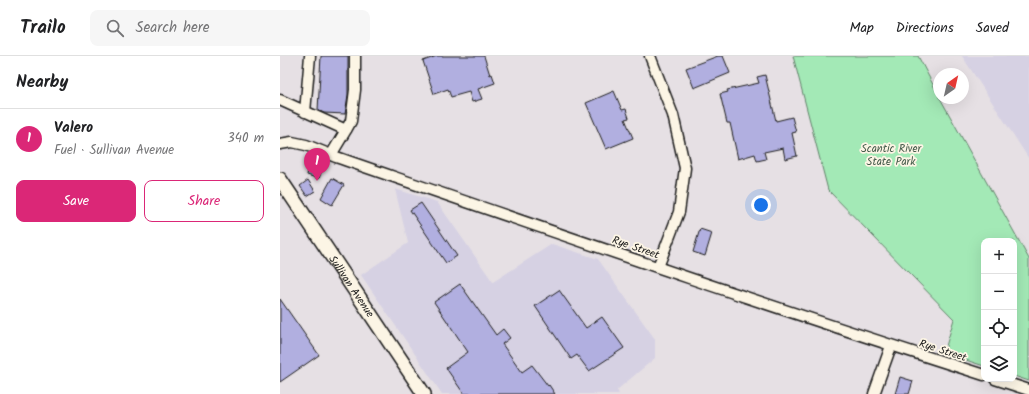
<!DOCTYPE html>
<meta charset="utf-8">
<style>
:root{--surface:#fff;--page:#f6f6f6;--text:#202124;--muted:#757577;--line:#e0e0e0;--accent:#db2777}
body{margin:0;font-family:Kalam,sans-serif;background:var(--page);color:var(--text)}
.controls{position:absolute;right:12px;bottom:12px;display:grid;overflow:hidden;border-radius:8px;box-shadow:0 4px 16px #0002}
.controls button{width:36px;height:36px;display:grid;place-items:center;padding:0;border:0;border-bottom:1px solid var(--line);background:var(--surface);color:var(--text);font:20px sans-serif}
.compass{position:absolute;left:653px;top:12px;width:36px;height:36px;border-radius:50%;background:var(--surface);box-shadow:0 4px 16px #0002;rotate:34deg}
.you{position:absolute;left:481px;top:149px;width:14px;height:14px;margin:-10px;border:3px solid #fff;border-radius:50%;background:#1a73e8;box-shadow:0 0 0 6px #1a73e833}
.badge{display:grid;place-items:center;width:26px;height:26px;border-radius:50%;background:var(--accent);color:#fff;font-size:13px;font-weight:700}
.pin{position:absolute;translate:-50% -33px;filter:drop-shadow(0 1px 2px #0008)}
.pin::after{content:'';position:absolute;top:21px;width:14px;height:12px;background:inherit;clip-path:polygon(0 0,100% 0,50% 100%)}
.list{margin:0;padding:0;list-style:none}
h2{display:flex;justify-content:space-between;align-items:center;height:52px;margin:0;padding:0 16px;font-size:17px}
h2 small{font-size:13px;font-weight:400;color:var(--muted)}
.list li{display:grid;grid-template-columns:26px 1fr auto;gap:12px;align-items:center;box-sizing:border-box;height:60px;padding:0 16px;border-top:1px solid var(--line)}
.list b{display:block;font-size:15px;white-space:nowrap}
.list p{margin:0;font-size:13px;white-space:nowrap;color:var(--muted)}
.list em{font-size:13px;font-style:normal;color:var(--muted)}
.actions{display:flex;gap:8px;padding:12px 16px}
.actions a{flex:1;padding:9px 0;border:1px solid var(--accent);border-radius:8px;text-align:center;font-size:14px;color:var(--accent)}
.actions .main{background:var(--accent);color:#fff}
.icon{flex:none;width:22px;height:22px;fill:none;stroke:currentColor;stroke-width:2;stroke-linecap:round;stroke-linejoin:round}
.map{position:relative;flex:none;width:749px;height:338px;overflow:hidden}
header{display:flex;align-items:center;gap:24px;box-sizing:border-box;height:56px;padding:0 20px;background:var(--surface);border-bottom:1px solid var(--line)}
header strong{font-size:19px}
nav{display:flex;gap:22px;margin-inline-start:auto;font-size:14px}
.search{width:280px;height:36px;background:var(--page);display:flex;align-items:center;gap:10px;box-sizing:border-box;padding:0 14px;border-radius:8px;color:var(--muted);font-size:15px}
main{display:flex}
aside{flex:1;background:var(--surface)}
.map>svg:first-child{display:block}
.built{fill:#d6d1e3}
.green{fill:#a3e9b6;stroke:#608269}
.building{fill:#b1afe0;stroke:#1c1c1c}
.lines{fill:none;stroke-linecap:round;stroke-linejoin:round}
.minor-casing{stroke:#1c1c1c;stroke-width:13}
.major-casing{stroke:#1c1c1c;stroke-width:16}
.minor{stroke:#fcf5e5;stroke-width:10}
.major{stroke:#fcf5e5;stroke-width:13}
.labels{text-anchor:middle;stroke-width:3.5;stroke-linejoin:round;paint-order:stroke}
.park-label{font-size:11px;fill:#445a4a;stroke:#fcf5e5}
.street-label{font-size:11px;fill:#1c1c1c;stroke:#fcf5e5}
</style>
<header>
<strong>Trailo</strong>
<div class="search"><svg class="icon" aria-label="search" viewBox="0 0 24 24"><circle cx="10" cy="10" r="6"/><path d="M15 15l6 6"/></svg>Search here</div>
<nav><a>Map</a><a>Directions</a><a>Saved</a></nav>
</header>
<main>
<aside>
<h2>Nearby<small></small></h2>
<ul class="list">
<li><span class="badge">1</span><div><b>Valero</b><p>Fuel · Sullivan Avenue</p></div><em>340 m</em></li>
</ul>
<div class="actions"><a class="main">Save</a><a>Share</a></div>
</aside>
<div class="map">
<svg width="749" height="338" viewBox="0 0 749 338">
<rect width="100%" height="100%" fill="#e6e0e4"/>
<filter id="ink" filterUnits="userSpaceOnUse"><feTurbulence type="fractalNoise" baseFrequency=".025" numOctaves="2"/><feDisplacementMap in="SourceGraphic" scale="8" xChannelSelector="R" yChannelSelector="G"/><feConvolveMatrix kernelMatrix="1 2 1 2 8 2 1 2 1" color-interpolation-filters="sRGB"/></filter>
<g filter="url(#ink)">
<!-- built -->
<path class="built" d="M682 0H749V103Z
M115 133 157 146 213 226 272 188 318 203 375 283V302L337 334 339 338H162L81 219 128 187Z"/>
<!-- green -->
<path class="green" d="M513 0H638L659 40V42H660L749 203V325L734 320V185H704V310L664 297 674 263 548 134Z"/>
<!-- building -->
<path class="building" d="M41 0H68V39L65 58 44 57 38 54Z
M157 0H204L210 19 212 18 215 27 198 33 202 43 192 46 189 36 171 41 168 33 154 38 143 5Z
M438 0H443L450 17 414 32 406 12Z
M485 19 496 65 512 61 516 76 512 77 517 100 505 103 503 92 484 96 486 103 477 105 475 98 458 103 450 67H447L440 38 448 36 447 34 479 27 477 21Z
M334 35 342 54 346 53 349 62 345 63 353 82 326 93 306 47Z
M29 109 42 113 39 123 27 119Z
M52 122 64 129 52 149 41 142Z
M28 124 35 135 27 140 20 130Z
M141 147 177 200 166 207 130 154Z
M420 173 432 177 425 200 413 196Z
M180 228 216 279 223 273 230 282 222 288 242 316 252 309 268 330 269 329 275 338H184L166 312 188 296 154 246Z
M279 234 306 272 322 261 344 292 309 315 297 299 291 303 255 250Z
M0 243 39 299 0 326Z
M620 321 633 325 629 338H615Z"/>
<g class="lines">
<!-- minor casing -->
<g class="minor-casing">
<path id="minor" d="M370 0 393 59 405 112 399 156 378 211
M0 44 66 74 51 99
M25 56 30 0
M66 74 71 65 75 34V0
M0 88 12 86 26 89 56 101C271 175 487 250 704 319
M715 323 749 334
M594 338 611 290"/>
</g>
<!-- major casing -->
<g class="major-casing">
<g id="major">
<path id="s1" d="M0 123 144 338"/>
</g>
</g>
<!-- minor -->
<use href="#minor" class="minor"/>
<!-- major -->
<use href="#major" class="major"/>
</g>
</g>
<g class="labels">
<!-- park labels -->
<g class="park-label">
<text x="611" y="96">Scantic River<tspan x="611" dy="13">State Park</tspan></text>
</g>
<!-- street labels -->
<g class="street-label">
<text transform="translate(356 191) rotate(19)" y="4">Rye Street</text>
<text dy="4" stroke="none"><textPath href="#s1" startOffset="129">Sullivan Avenue</textPath></text>
<text transform="translate(663 294) rotate(18)" y="4">Rye Street</text>
</g>
</g>
</svg>
<div class="controls">
<button>+</button>
<button>−</button>
<button><svg class="icon" aria-label="locate" viewBox="0 0 24 24"><circle cx="12" cy="12" r="6"/><path d="M12 2v4M12 18v4M2 12h4M18 12h4"/></svg></button>
<button><svg class="icon" aria-label="layers" viewBox="0 0 24 24"><path d="M12 4l9 5-9 5-9-5zM3 14l9 5 9-5"/></svg></button>
</div>
<svg class="compass" viewBox="-18 -18 36 36"><path d="M0-13l5 13h-10z" fill="#e53935"/><path d="M0 13l5-13h-10z" fill="#757577"/></svg>
<div class="you"></div>
<div class="pin badge" style="left:37px;top:125px">1</div>
</div>
</main>
